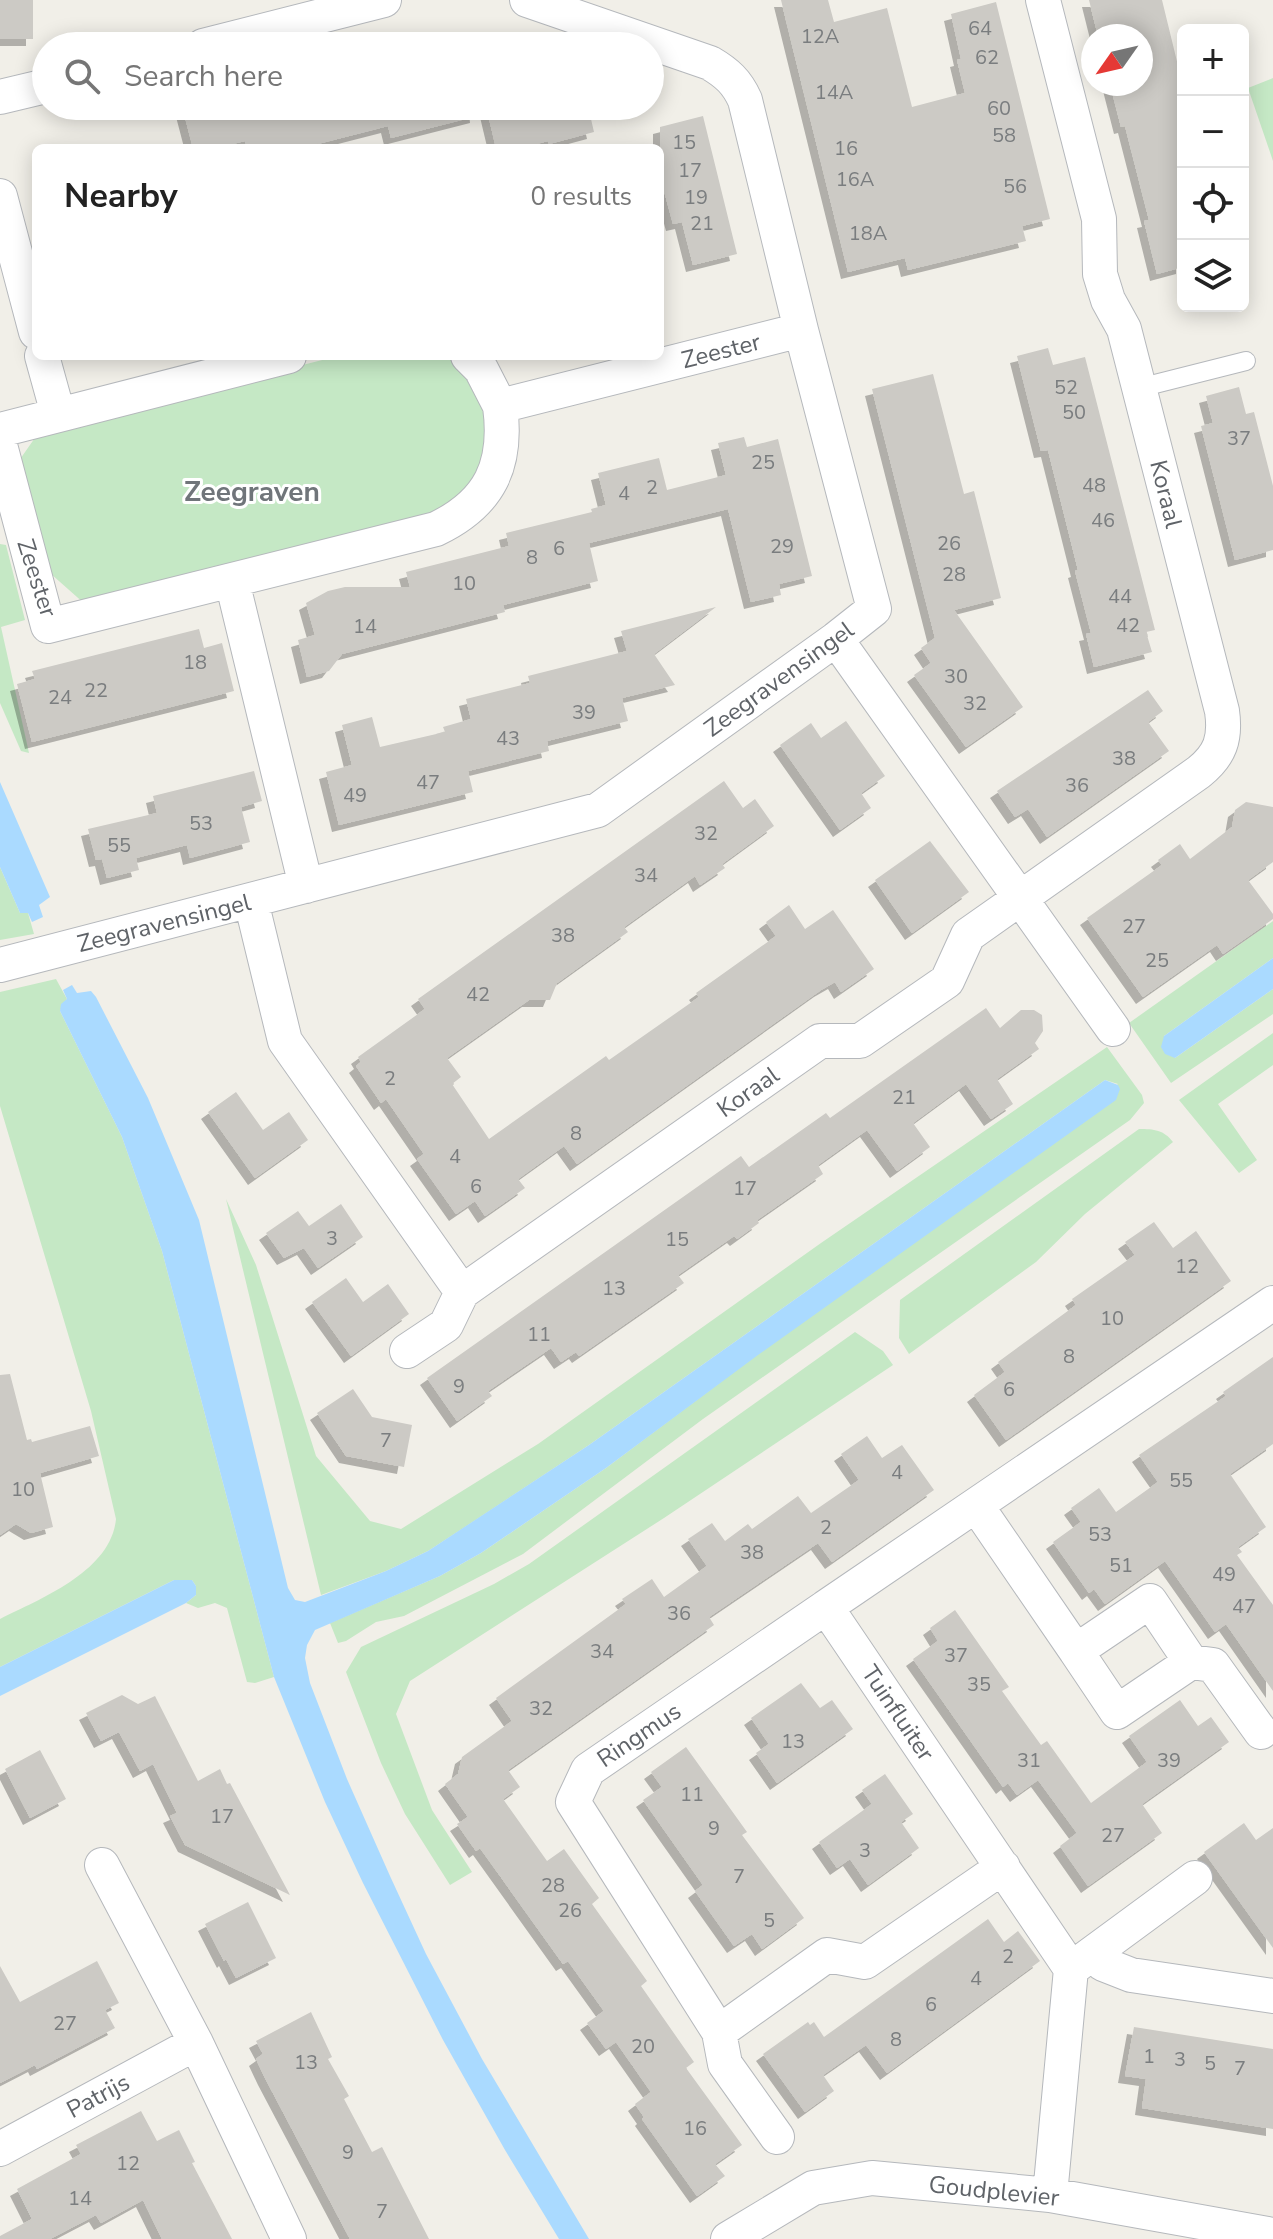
<!DOCTYPE html>
<meta charset="utf-8">
<style>
:root{--surface:#fff;--page:#f6f6f6;--text:#222;--muted:#767676;--line:#e0e0e0}
body{margin:0;font-family:"Nunito Sans",sans-serif;background:var(--page);color:var(--text)}
.controls{position:absolute;right:24px;top:24px;display:grid;overflow:hidden;border-radius:12px;box-shadow:0 4px 20px #0003}
.controls button{width:72px;height:72px;display:grid;place-items:center;padding:0;border:0;border-bottom:2px solid var(--line);background:var(--surface);color:var(--text);font:40px sans-serif}
.compass{position:absolute;left:1081px;top:24px;width:72px;height:72px;border-radius:50%;background:var(--surface);box-shadow:0 4px 20px #0003;rotate:236deg}
.list{margin:0;padding:0;list-style:none}
h2{display:flex;justify-content:space-between;align-items:center;height:104px;margin:0;padding:0 32px;font-size:34px}
h2 small{font-size:26px;font-weight:400;color:var(--muted)}
.icon{flex:none;width:44px;height:44px;fill:none;stroke:currentColor;stroke-width:2;stroke-linecap:round;stroke-linejoin:round}
.map{position:relative;flex:none;width:1273px;height:2239px;overflow:hidden}
.search{position:absolute;background:var(--surface);box-shadow:0 4px 20px #0003;left:32px;top:32px;width:632px;height:88px;display:flex;align-items:center;gap:20px;box-sizing:border-box;padding:0 28px;border-radius:44px;color:var(--muted);font-size:30px}
.panel{position:absolute;background:var(--surface);box-shadow:0 4px 20px #0003;left:32px;top:144px;width:632px;height:216px;border-radius:12px}
.map>svg:first-child{display:block}
.green{fill:#c5e8c5}
.water{fill:#aadaff}
.building{fill:#cccac5;filter:url(#shadow)}
.lines{fill:none;stroke-linecap:round;stroke-linejoin:round}
.lane-casing{stroke:#b5b8bc;stroke-width:20}
.street-casing{stroke:#b5b8bc;stroke-width:36}
.lane{stroke:#fff;stroke-width:18}
.street{stroke:#fff;stroke-width:34}
.labels{text-anchor:middle;stroke-width:6;stroke-linejoin:round;paint-order:stroke}
.number-label{font-size:20px;fill:#7a7d7f}
.street-label{font-size:24px;fill:#5f6368;stroke:#fff}
.quarter-label{font-size:28px;font-weight:bold;fill:#70757a;stroke:#fff}
</style>
<div class="map">
<svg width="1273" height="2239" viewBox="0 0 1273 2239">
<defs>
<filter id="shadow"><feDropShadow dx="-7" dy="7" stdDeviation="0" flood-color="#0004"/></filter>
</defs>
<rect width="100%" height="100%" fill="#f1efe8"/>
<!-- green -->
<path class="green" d="M1273 78V161L1248 88Z
M338 356H446L462 367 492 419 477 484 452 508 86 605 42 566 16 465 39 432Z
M0 544 6 545 25 620 1 627 29 753 21 751 0 703Z
M0 867 20 913H28L34 934 0 940Z
M1273 921V958L1164 1036 1175 1058 1273 989V1014L1171 1083 1129 1023Z
M56 979 67 999 60 1011 122 1137 162 1251 274 1677 255 1683 247 1682 227 1608 215 1603 198 1608 186 1603 196 1595V1586L192 1580H174L0 1667V1619C42 1598 111 1571 116 1519L91 1411 0 1106V992Z
M1273 1033V1065L1218 1104 1257 1160 1239 1173 1179 1100Z
M1107 1047 1142 1095 1144 1103 1130 1120 703 1419 523 1554 404 1616 376 1622 346 1641 338 1643 330 1623 440 1576 481 1553 606 1468 1118 1084 1105 1080 589 1445 465 1527 428 1551 386 1571 321 1595 226 1199 256 1265 316 1456 370 1521 401 1529 538 1444 821 1243Z
M1139 1129C1154 1129 1164 1130 1173 1142L1085 1214 1036 1262 909 1354 899 1338 900 1300Z
M855 1332 883 1351 893 1365 664 1518 410 1681 396 1714 432 1810 472 1872 450 1885 405 1814 381 1763 346 1672 361 1647 494 1584 529 1564Z"/>
<!-- water -->
<path class="water" d="M0 782 50 897 39 905 43 917 32 922 28 913H20L0 867Z
M1273 958V989L1175 1058 1165 1054 1161 1047 1164 1036Z
M72 985 77 993 91 991 96 997 148 1098 199 1220 288 1588 295 1600 305 1602 386 1571 428 1551 589 1445 1105 1080 1118 1085 1120 1089 1116 1100 758 1355 606 1468 481 1553 440 1576 315 1630 307 1645 305 1658 310 1683 347 1779 390 1876 426 1954 482 2059 589 2239H559L505 2150 443 2040 363 1883 325 1802 274 1677 162 1251 122 1137 60 1011 61 1004 67 999 63 990Z
M174 1580H192L196 1586V1595L186 1603 0 1696V1667Z"/>
<!-- building -->
<path class="building" d="M0 0H33V39H0Z
M781 0H828L834 22 887 8 912 107 965 93 957 60 961 59 951 14 996 2 1050 219 1022 226 1026 241 908 270 905 258 848 272Z
M1089 0H1162L1183 86V267L1157 274 1144 221 1149 220 1125 126 1121 127 1110 84H1141V36H1098Z
M182 106H476L477 116 391 138 388 126 302 148H247L245 141 216 148H193Z
M486 106H588L594 132 549 144 548 141 521 148H496Z
M703 116 737 254 693 265 682 222 673 224 660 176V127Z
M1048 348 1053 365 1085 357 1155 630 1146 632 1152 652 1094 667 1086 634 1091 633 1075 571 1078 570 1048 450 1041 451 1017 356Z
M933 374 964 494 974 491 1001 598 954 610 1023 707 966 747 914 675 931 663 921 648 935 638 872 389Z
M1239 387 1246 414 1254 412 1273 486V550L1235 560 1201 426 1213 423 1206 396Z
M744 437 747 447 778 439 812 576 779 584 781 595 751 602 728 509 589 543 598 581 503 605 505 612 342 654 329 671 307 677 298 640 315 635 306 603 328 591 345 587H410L406 572 509 546 506 533 592 512 591 509 606 505 598 473 659 458 667 490 726 475 718 443Z
M716 607 654 654 675 685 622 698 628 721 547 741 549 751 468 771 473 792 339 825 326 772 352 765 342 725 372 717 380 747 445 732 443 727 471 719 466 699 530 683 528 676 627 651 621 631Z
M199 629 204 648 222 643 234 691 32 742 17 684 35 679 32 671Z
M1148 690 1163 711 1148 722 1169 751 1047 837 1028 809 1015 817 997 791Z
M846 721 885 776 861 793 871 808 840 830 780 745 811 723 821 738Z
M254 771 262 801 241 807 250 842 190 858 187 845 136 858 139 870 107 878 102 859 96 860 88 829 157 813 153 796Z
M724 781 743 808 755 799 774 826 722 864 725 868 700 885 695 876 624 927 628 932 557 983 550 1000H529L447 1058 461 1077 452 1084 489 1139 606 1056 609 1060 699 997 696 993 776 936 766 922 789 905 805 929 833 910 874 969 841 992 835 982 821 990 577 1164 564 1146 518 1179 525 1188 485 1216 475 1201 456 1214 417 1159 424 1154 386 1099 381 1103 356 1066 361 1062 358 1057 425 1009 418 999Z
M1246 802 1273 807V862L1248 880 1273 914V919L1223 954 1217 945 1143 997 1087 918 1162 865 1158 860 1180 844 1190 859 1232 827 1235 810Z
M930 841 969 892 912 933 875 880Z
M986 1008 1000 1028 1021 1010H1034L1042 1015 1043 1031 1035 1043 1039 1049 997 1079 1013 1104 991 1119 966 1084 913 1123 930 1147 897 1171 867 1130 818 1165 823 1174 757 1220 759 1223 737 1239 734 1236 678 1275 684 1283 579 1356 576 1352 561 1362 551 1348 488 1391 492 1396 457 1421 427 1378 741 1156 749 1167 826 1113 830 1118Z
M236 1092 263 1130 289 1112 308 1140 255 1178 208 1112Z
M341 1204 363 1237 318 1268 304 1248 284 1258 266 1233 298 1211 309 1226Z
M1154 1222 1173 1248 1196 1231 1231 1281 1006 1440 974 1395 1005 1372 998 1362 1076 1305 1072 1299 1135 1255 1125 1242Z
M346 1278 363 1302 388 1284 409 1314 351 1356 312 1302Z
M1273 1357V1444L1230 1474 1266 1527 1238 1547 1242 1552 1237 1555 1273 1605V1691L1226 1624 1215 1632 1165 1561 1105 1604 1094 1589 1089 1593 1053 1542 1081 1522 1071 1508 1099 1488 1116 1512 1158 1482 1139 1455 1226 1396 1223 1392Z
M10 1374 27 1440 31 1439 32 1442 90 1426 99 1456 40 1473 53 1527 31 1533 16 1524 0 1535V1375Z
M353 1389 372 1417 412 1425 404 1467 346 1456 317 1413Z
M867 1436 882 1458 902 1445 934 1490 832 1562 818 1543 709 1617 714 1625 508 1770 520 1787 503 1799 547 1861 564 1849 599 1898 592 1904 647 1981 641 1986 694 2062 686 2068 742 2145 715 2164 725 2176 697 2196 642 2119 644 2117 635 2104 651 2092 616 2042 606 2049 587 2023 604 2011 568 1961 563 1964 480 1848 476 1851 457 1824 468 1817 445 1784 458 1774 462 1757 512 1721 496 1698 626 1604 622 1599 652 1579 664 1597 707 1566 688 1539 712 1523 725 1541 748 1524 752 1529 798 1496 811 1513 859 1480 841 1454Z
M955 1610 1009 1687 1002 1691 1041 1745 1047 1741 1091 1803 1147 1762 1129 1736 1180 1700 1198 1726 1211 1717 1229 1742 1142 1804 1162 1833 1088 1886 1060 1846 1077 1833 1038 1780 1017 1795 1008 1783 1003 1787 913 1659 938 1641 930 1628Z
M801 1683 820 1708 832 1700 853 1729 777 1783 756 1753 769 1744 751 1718Z
M122 1695 138 1704 155 1696 198 1781 220 1769 227 1784 230 1783 290 1895 185 1845 170 1816 177 1813 153 1764 140 1771 119 1732 101 1741 86 1713Z
M686 1747 747 1832 742 1835 804 1918 762 1949 752 1934 734 1946 695 1891 703 1885 643 1800 662 1787 651 1772Z
M40 1750 66 1799 30 1818 5 1769Z
M885 1774 913 1814 901 1822 919 1848 868 1885 850 1859 837 1868 819 1842 872 1804 862 1790Z
M1244 1823 1256 1840 1273 1828V1948L1204 1852Z
M248 1902 276 1958 236 1978 226 1959 224 1961 205 1924Z
M988 1919 1004 1942 1018 1931 1040 1961 887 2073 866 2045 823 2075 834 2091 805 2112 763 2054 808 2022 810 2025 814 2022 824 2037Z
M97 1961 119 2003 105 2010 115 2028 37 2069 35 2065 0 2083V1966L20 2002Z
M311 2012 332 2057 328 2059 349 2096 344 2099 372 2152 382 2147 429 2239H350L265 2078 256 2059 263 2054 256 2041Z
M1134 2027 1273 2049V2129L1142 2108 1146 2079 1125 2076Z
M141 2111 157 2141 179 2130 195 2162 192 2163 232 2239H162L143 2200 101 2223 96 2215 50 2239H0V2236L32 2219 17 2189 81 2154 76 2145Z"/>
<g class="lines">
<!-- lane casing -->
<g class="lane-casing">
<path id="lane" d="M1139 388 1246 361"/>
</g>
<!-- street casing -->
<g class="street-casing">
<path id="street" d="M203 46 384 0
M0 97 46 86
M0 196 36 332
M42 356 58 414
M468 356 481 369 500 406
M0 430 289 356
M0 445 48 626 436 529C490 503 508 465 500 406L801 330
M232 581 306 886
M836 639 1113 1029
M251 901 285 1041 462 1292 820 1041H860L947 981 968 935 1199 772C1220 755 1226 739 1222 711L1124 329 1108 300 1100 274 1099 219 1043 0
M0 965 598 810 836 639 874 609 801 330 745 100C737 82 727 73 710 63L527 0
M407 1351 446 1325 462 1292
M976 1505 1076 1651 1150 1601 1191 1662
M826 1607 588 1770 573 1802 719 2032 827 1955 865 1962 1003 1867
M1076 1651 1117 1712 1191 1662 1213 1665 1261 1732
M102 1865 196 2043 289 2239
M1095 1952 1103 1964 1131 1975 1273 1996
M1078 1964 1195 1878
M719 2032 725 2064 777 2137
M0 2149 196 2043
M1050 2195 1071 1969 826 1607 1273 1303
M728 2239 813 2188 872 2178 1050 2195 1273 2235"/>
</g>
<!-- lane -->
<use href="#lane" class="lane"/>
<!-- street -->
<use href="#street" class="street"/>
</g>
<g class="labels">
<!-- number labels -->
<g class="number-label">
<text x="980" y="35">64</text>
<text x="820" y="43">12A</text>
<text x="987" y="64">62</text>
<text x="834" y="99">14A</text>
<text x="999" y="115">60</text>
<text x="1004" y="142">58</text>
<text x="684" y="149">15</text>
<text x="846" y="155">16</text>
<text x="690" y="177">17</text>
<text x="855" y="186">16A</text>
<text x="1015" y="193">56</text>
<text x="696" y="204">19</text>
<text x="702" y="230">21</text>
<text x="868" y="240">18A</text>
<text x="1066" y="394">52</text>
<text x="1074" y="419">50</text>
<text x="1239" y="445">37</text>
<text x="763" y="469">25</text>
<text x="1094" y="492">48</text>
<text x="652" y="494">2</text>
<text x="624" y="500">4</text>
<text x="1103" y="527">46</text>
<text x="949" y="550">26</text>
<text x="782" y="553">29</text>
<text x="559" y="555">6</text>
<text x="532" y="564">8</text>
<text x="954" y="581">28</text>
<text x="464" y="590">10</text>
<text x="1120" y="603">44</text>
<text x="1128" y="632">42</text>
<text x="365" y="633">14</text>
<text x="195" y="669">18</text>
<text x="956" y="683">30</text>
<text x="96" y="697">22</text>
<text x="60" y="704">24</text>
<text x="975" y="710">32</text>
<text x="584" y="719">39</text>
<text x="508" y="745">43</text>
<text x="1124" y="765">38</text>
<text x="428" y="789">47</text>
<text x="1077" y="792">36</text>
<text x="355" y="802">49</text>
<text x="201" y="830">53</text>
<text x="706" y="840">32</text>
<text x="119" y="852">55</text>
<text x="646" y="882">34</text>
<text x="1134" y="933">27</text>
<text x="563" y="942">38</text>
<text x="1157" y="967">25</text>
<text x="478" y="1001">42</text>
<text x="390" y="1085">2</text>
<text x="904" y="1104">21</text>
<text x="576" y="1140">8</text>
<text x="455" y="1163">4</text>
<text x="476" y="1193">6</text>
<text x="745" y="1195">17</text>
<text x="332" y="1245">3</text>
<text x="677" y="1246">15</text>
<text x="1187" y="1273">12</text>
<text x="614" y="1295">13</text>
<text x="1112" y="1325">10</text>
<text x="539" y="1341">11</text>
<text x="1069" y="1363">8</text>
<text x="459" y="1393">9</text>
<text x="1009" y="1396">6</text>
<text x="386" y="1447">7</text>
<text x="897" y="1479">4</text>
<text x="1181" y="1487">55</text>
<text x="23" y="1496">10</text>
<text x="826" y="1534">2</text>
<text x="1100" y="1541">53</text>
<text x="752" y="1559">38</text>
<text x="1121" y="1572">51</text>
<text x="1224" y="1581">49</text>
<text x="1244" y="1613">47</text>
<text x="679" y="1620">36</text>
<text x="602" y="1658">34</text>
<text x="956" y="1662">37</text>
<text x="979" y="1691">35</text>
<text x="541" y="1715">32</text>
<text x="793" y="1748">13</text>
<text x="1029" y="1767">31</text>
<text x="1169" y="1767">39</text>
<text x="692" y="1801">11</text>
<text x="222" y="1823">17</text>
<text x="714" y="1835">9</text>
<text x="1113" y="1842">27</text>
<text x="865" y="1857">3</text>
<text x="739" y="1883">7</text>
<text x="553" y="1892">28</text>
<text x="570" y="1917">26</text>
<text x="769" y="1927">5</text>
<text x="1008" y="1963">2</text>
<text x="976" y="1985">4</text>
<text x="931" y="2011">6</text>
<text x="65" y="2030">27</text>
<text x="896" y="2046">8</text>
<text x="643" y="2053">20</text>
<text x="1149" y="2063">1</text>
<text x="1180" y="2066">3</text>
<text x="306" y="2069">13</text>
<text x="1210" y="2070">5</text>
<text x="1240" y="2075">7</text>
<text x="695" y="2135">16</text>
<text x="348" y="2159">9</text>
<text x="128" y="2170">12</text>
<text x="80" y="2205">14</text>
<text x="382" y="2218">7</text>
</g>
<!-- street labels -->
<g class="street-label">
<text transform="translate(721 351) rotate(-14)" y="8">Zeester</text>
<text transform="translate(1166 494) rotate(76)" y="8">Koraal</text>
<text transform="translate(37 578) rotate(72)" y="8">Zeester</text>
<text transform="translate(779 679) rotate(-36)" y="8">Zeegravensingel</text>
<text transform="translate(164 923) rotate(-14)" y="8">Zeegravensingel</text>
<text transform="translate(748 1092) rotate(-35)" y="8">Koraal</text>
<text transform="translate(898 1713) rotate(56)" y="8">Tuinfluiter</text>
<text transform="translate(639 1735) rotate(-34)" y="8">Ringmus</text>
<text transform="translate(98 2096) rotate(-28)" y="8">Patrijs</text>
<text transform="translate(994 2191) rotate(6)" y="8">Goudplevier</text>
</g>
<!-- quarter labels -->
<g class="quarter-label">
<text x="252" y="501">Zeegraven</text>
</g>
</g>
</svg>
<div class="controls">
<button>+</button>
<button>−</button>
<button><svg class="icon" aria-label="locate" viewBox="0 0 24 24"><circle cx="12" cy="12" r="6"/><path d="M12 2v4M12 18v4M2 12h4M18 12h4"/></svg></button>
<button><svg class="icon" aria-label="layers" viewBox="0 0 24 24"><path d="M12 4l9 5-9 5-9-5zM3 14l9 5 9-5"/></svg></button>
</div>
<svg class="compass" viewBox="-18 -18 36 36"><path d="M0-13l5 13h-10z" fill="#e53935"/><path d="M0 13l5-13h-10z" fill="#767676"/></svg>
<div class="search"><svg class="icon" aria-label="search" viewBox="0 0 24 24"><circle cx="10" cy="10" r="6"/><path d="M15 15l6 6"/></svg>Search here</div>
<section class="panel">
<h2>Nearby<small>0 results</small></h2>
<ul class="list">
</ul>
</section>
</div>
